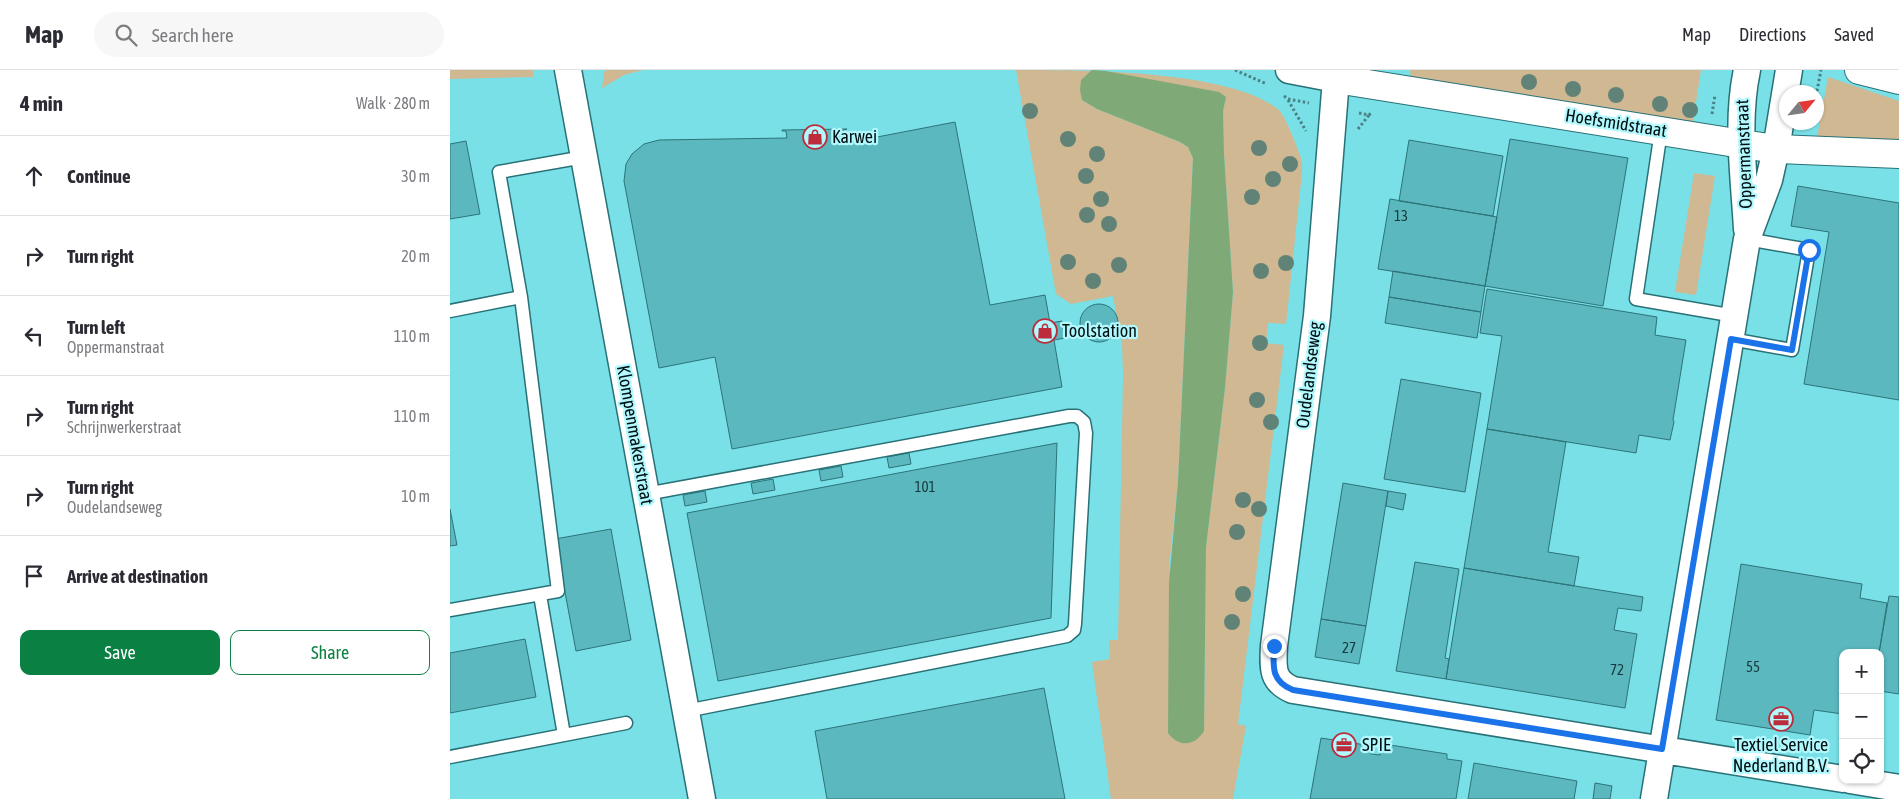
<!DOCTYPE html>
<meta charset="utf-8">
<style>
:root{--surface:#fff;--page:#f7f7f7;--text:#2b2b33;--muted:#7c7c81;--line:#e1e1e2;--accent:#0b8043}
body{margin:0;font-family:"Asap Condensed",sans-serif;background:var(--page);color:var(--text)}
.controls{position:absolute;right:15px;bottom:15px;display:grid;overflow:hidden;border-radius:10px;box-shadow:0 1px 4px #0004}
.controls button{width:45px;height:45px;display:grid;place-items:center;padding:0;border:0;border-bottom:1px solid var(--line);background:var(--surface);color:var(--text);font:25px sans-serif}
.compass{position:absolute;left:1329px;top:15px;width:45px;height:45px;border-radius:50%;background:var(--surface);box-shadow:0 1px 4px #0004;rotate:61deg}
.stop{position:absolute;width:15px;height:15px;margin:-11px;border:4px solid #1a73e8;border-radius:50%;background:#fff}
.stop.end{background:#1a73e8;border-color:#fff;box-shadow:0 1px 5px #0008}
.list{margin:0;padding:0;list-style:none}
h2{display:flex;justify-content:space-between;align-items:center;height:65px;margin:0;padding:0 20px;font-size:21px}
h2 small{font-size:16px;font-weight:400;color:var(--muted)}
.list li{display:grid;grid-template-columns:32px 1fr auto;gap:15px;align-items:center;box-sizing:border-box;height:80px;padding:0 20px;border-top:1px solid var(--line)}
.list b{display:block;font-size:19px;white-space:nowrap}
.list p{margin:0;font-size:16px;white-space:nowrap;color:var(--muted)}
.list em{font-size:16px;font-style:normal;color:var(--muted)}
.actions{display:flex;gap:10px;padding:15px 20px}
.actions a{flex:1;padding:11px 0;border:1px solid var(--accent);border-radius:10px;text-align:center;font-size:18px;color:var(--accent)}
.actions .main{background:var(--accent);color:#fff}
.icon{flex:none;width:28px;height:28px;fill:none;stroke:currentColor;stroke-width:2;stroke-linecap:round;stroke-linejoin:round}
.map{position:relative;flex:none;width:1449px;height:729px;overflow:hidden}
header{display:flex;align-items:center;gap:30px;box-sizing:border-box;height:70px;padding:0 25px;background:var(--surface);border-bottom:1px solid var(--line)}
header strong{font-size:24px}
nav{display:flex;gap:28px;margin-inline-start:auto;font-size:18px}
.search{width:350px;height:45px;background:var(--page);display:flex;align-items:center;gap:12px;box-sizing:border-box;padding:0 18px;border-radius:28px;color:var(--muted);font-size:19px}
main{display:flex}
aside{flex:1;background:var(--surface)}
.map>svg:first-child{display:block}
.built{fill:#7ae0e7;fill-rule:evenodd}
.green{fill:#cfb892;fill-rule:evenodd}
.water{fill:#7faa78}
.building{fill:#5bb8be;stroke:#2c7479}
.lines{fill:none;stroke-linecap:round;stroke-linejoin:round}
.lane-casing{stroke:#287176;stroke-width:15}
.street-casing{stroke:#287176;stroke-width:29}
.secondary-casing{stroke:#287176;stroke-width:30}
.path{stroke:#4a8184;stroke-width:3;stroke-dasharray:2.5 2.5;stroke-linecap:butt}
.lane{stroke:#fff;stroke-width:12}
.street{stroke:#fff;stroke-width:26}
.secondary{stroke:#fff;stroke-width:28}
.tree{fill:#618377}
.route{stroke:#1a73e8;stroke-width:6}
.labels{text-anchor:middle;stroke-width:4.5;stroke-linejoin:round;paint-order:stroke}
.number-label{font-size:15px;fill:#17393c}
.street-label{font-size:18px;fill:#000f10;stroke:#b1f9fe}
.poi-label{font-size:18px;fill:#000f10;stroke:#b1f9fe;text-anchor:start}
</style>
<header>
<strong>Map</strong>
<div class="search"><svg class="icon" aria-label="search" viewBox="0 0 24 24"><circle cx="10" cy="10" r="6"/><path d="M15 15l6 6"/></svg>Search here</div>
<nav><a>Map</a><a>Directions</a><a>Saved</a></nav>
</header>
<main>
<aside>
<h2>4 min<small>Walk · 280 m</small></h2>
<ul class="list">
<li><svg class="icon" aria-label="ahead" viewBox="0 0 24 24"><path d="M12 20V5M6 11l6-6 6 6"/></svg><div><b>Continue</b></div><em>30 m</em></li>
<li><svg class="icon" aria-label="right" viewBox="0 0 24 24"><path d="M7 20v-9h11M14 6l5 5-5 5"/></svg><div><b>Turn right</b></div><em>20 m</em></li>
<li><svg class="icon" aria-label="left" viewBox="0 0 24 24"><path d="M17 20v-9H6M10 6l-5 5 5 5"/></svg><div><b>Turn left</b><p>Oppermanstraat</p></div><em>110 m</em></li>
<li><svg class="icon" aria-label="right" viewBox="0 0 24 24"><path d="M7 20v-9h11M14 6l5 5-5 5"/></svg><div><b>Turn right</b><p>Schrijnwerkerstraat</p></div><em>110 m</em></li>
<li><svg class="icon" aria-label="right" viewBox="0 0 24 24"><path d="M7 20v-9h11M14 6l5 5-5 5"/></svg><div><b>Turn right</b><p>Oudelandseweg</p></div><em>10 m</em></li>
<li><svg class="icon" aria-label="arrive" viewBox="0 0 24 24"><path d="M6 21V4h12l-3 4 3 4H6"/></svg><div><b>Arrive at destination</b></div></li>
</ul>
<div class="actions"><a class="main">Save</a><a>Share</a></div>
</aside>
<div class="map">
<svg width="1449" height="729" viewBox="0 0 1449 729">
<rect width="100%" height="100%" fill="#92eff5"/>
<!-- built -->
<path class="built" d="M0 0H1449V729H0ZM1336 22H1366V52H1336ZM1393 583H1430V710H1393Z"/>
<!-- green -->
<path class="green" d="M0 0H83V7L0 9Z
M156 0H193L174 5 152 18 154 3Z
M566 0C633 0 781 0 829 40 836 48 846 74 850 85 852 90 852 97 852 103L836 254 818 253 816 273 834 275 788 654 796 656 783 729H661L642 592 660 589 659 570H668L673 306 672 274 663 226 621 234 606 224ZM776 27 773 41 774 84 783 222 775 318 756 477 754 661 719 498 728 412 743 88 738 77 730 72 647 39 632 30Z
M960 0H1251L1242 58 961 10Z
M1378 7 1449 31V72L1367 68Z
M1244 103 1265 106 1246 225 1225 222Z"/>
<!-- water -->
<path class="water" d="M642 0 656 1 769 22 776 27 773 41 774 84 783 222 775 318 756 477 754 661C745 676 729 678 718 663L719 513 728 412 743 88 738 77 730 72 647 39 632 30 630 20 631 10Z"/>
<!-- building -->
<path class="building" d="M505 52 540 235 595 225 600 253 612 251 615 268 604 270 612 317 282 379 265 287 209 298 174 111 176 94 182 84 194 74 209 70 337 68 336 61H332V60L397 59 393 60 396 73Z
M1060 69 1178 88 1153 236 1035 216Z
M959 70 1053 86 1043 146 949 131Z
M16 71 30 144 0 149V74Z
M1348 116 1449 133V330L1354 314 1379 162 1341 156Z
M940 129 1047 147 1035 216 928 199Z
M943 201 1035 216 1031 242 939 227Z
M1037 219 1207 247 1205 265 1236 270 1223 350 1224 352 1220 370 1189 365 1186 383 1037 359 1052 266 1030 263Z
M939 227 1031 242 1027 268 935 253Z
M630 253a19 19 0 1 1 38 0a19 19 0 1 1-38 0Z
M951 309 1031 323 1015 422 934 409Z
M1037 359 1116 372 1098 482 1129 487 1124 516 1014 498Z
M607 373 601 548 268 611 237 443Z
M459 383 461 394 439 398 437 387Z
M391 396 393 407 371 411 369 400Z
M323 409 325 420 303 424 301 413Z
M893 413 938 421 916 556 871 549Z
M255 421 257 432 235 436 233 425Z
M938 421 956 424 953 440 936 436Z
M0 439 7 475 0 476Z
M161 459 181 570 126 581 105 469Z
M965 492 1009 499 995 588 999 589 996 609 946 601Z
M1291 494 1412 514 1410 528 1437 533 1429 583H1393V644L1364 640 1360 665 1266 650Z
M1014 498 1193 527 1191 541 1168 538 1164 560 1187 564 1175 638 996 609Z
M1439 526 1449 527V624L1430 621 1429 583Z
M871 549 916 556 909 594 865 587Z
M75 569 86 627 0 643V583Z
M594 618 615 729H377L365 661Z
M871 668 922 676 921 684 930 685 931 678H933L934 674 997 684V689L1012 691 1006 729H860Z
M1024 693 1127 711 1124 729H1018Z
M1145 713 1162 716 1160 729H1143Z"/>
<g class="lines">
<!-- lane casing -->
<g class="lane-casing">
<path id="lane" d="M1211 61 1186 229 1285 246
M0 241 71 227
M1281 269 1342 280 1359 180 1297 169
M196 424 619 346H627L634 352 636 363 625 554 624 560 617 566 236 641
M90 525 114 665
M0 540 108 521 71 227 49 102 134 87
M0 687 176 653"/>
</g>
<!-- street casing -->
<g class="street-casing">
<path id="street" d="M118 0 252 729
M839 0 886 9 867 246 824 576C823 597 821 611 843 620L1393 709
M1297 159C1294 106 1286 51 1297 0
M1400 710 1449 718
M1204 729 1297 169 1319 110 1326 79 1339 0"/>
</g>
<!-- secondary casing -->
<g class="secondary-casing">
<path id="secondary" d="M885 0 886 9 1292 74 1326 79 1449 84
M1409 0 1449 10"/>
</g>
<!-- path -->
<path class="path" d="M785 0 817 14
M834 26 838 29 859 33
M1366 26 1371 0
M838 30 856 61
M909 43 919 45 922 42
M1262 44 1265 25
M908 59 919 45"/>
<!-- lane -->
<use href="#lane" class="lane"/>
<!-- street -->
<use href="#street" class="street"/>
<!-- secondary -->
<use href="#secondary" class="secondary"/>
</g>
<!-- trees -->
<g class="tree">
<circle cx="1079" cy="12" r="8"/>
<circle cx="1123" cy="19" r="8"/>
<circle cx="1166" cy="25" r="8"/>
<circle cx="1210" cy="34" r="8"/>
<circle cx="1240" cy="40" r="8"/>
<circle cx="580" cy="41" r="8"/>
<circle cx="618" cy="69" r="8"/>
<circle cx="809" cy="78" r="8"/>
<circle cx="647" cy="84" r="8"/>
<circle cx="840" cy="94" r="8"/>
<circle cx="636" cy="106" r="8"/>
<circle cx="823" cy="109" r="8"/>
<circle cx="802" cy="127" r="8"/>
<circle cx="651" cy="129" r="8"/>
<circle cx="637" cy="145" r="8"/>
<circle cx="659" cy="154" r="8"/>
<circle cx="618" cy="192" r="8"/>
<circle cx="836" cy="193" r="8"/>
<circle cx="669" cy="195" r="8"/>
<circle cx="811" cy="201" r="8"/>
<circle cx="643" cy="211" r="8"/>
<circle cx="810" cy="273" r="8"/>
<circle cx="807" cy="330" r="8"/>
<circle cx="821" cy="352" r="8"/>
<circle cx="793" cy="430" r="8"/>
<circle cx="809" cy="439" r="8"/>
<circle cx="787" cy="462" r="8"/>
<circle cx="793" cy="524" r="8"/>
<circle cx="782" cy="552" r="8"/>
</g>
<g class="lines">
<!-- route -->
<path class="route" d="M824 576C823 597 821 611 843 620L1212 679 1281 269 1342 280 1359 180"/>
</g>
<!-- icons -->
<defs>
<g id="shop-ring" transform="scale(1.25)"><circle r="9.5" fill="#b1f9fe" stroke="#bc2c3a" stroke-width="1.5"/><path d="M-5-2.5h2.3a2.7 3.5 0 0 1 5.4 0H5L5.5 6h-11ZM-1.5-2.5h3a1.5 2.3 0 0 0-3 0Z" fill="#bc2c3a"/></g>
<g id="office-ring" transform="scale(1.25)"><circle r="9.5" fill="#b1f9fe" stroke="#bc2c3a" stroke-width="1.5"/><path d="M-6-3h4V-5.5h4V-3h4V5H-6ZM-1-4.5V-3h2v-1.5ZM-6 0V1H6V0Z" fill="#bc2c3a"/></g>
</defs>
<g fill-rule="evenodd">
<use href="#shop-ring" x="365" y="67"/>
<use href="#shop-ring" x="595" y="261"/>
<use href="#office-ring" x="1331" y="649"/>
<use href="#office-ring" x="894" y="675"/>
</g>
<g class="labels">
<!-- number labels -->
<g class="number-label">
<text x="951" y="151">13</text>
<text x="475" y="422">101</text>
<text x="899" y="583">27</text>
<text x="1303" y="602">55</text>
<text x="1167" y="605">72</text>
</g>
<!-- street labels -->
<g class="street-label">
<text transform="translate(1166 53) rotate(9)" y="6">Hoefsmidstraat</text>
<text transform="translate(1294 84) rotate(-92)" y="6">Oppermanstraat</text>
<text transform="translate(859 305) rotate(-83)" y="6">Oudelandseweg</text>
<text transform="translate(185 365) rotate(80)" y="6">Klompenmakerstraat</text>
</g>
<!-- poi labels -->
<g class="poi-label">
<text x="382" y="73">Karwei</text>
<text x="612" y="267">Toolstation</text>
<text x="912" y="681">SPIE</text>
<text x="1331" y="681" text-anchor="middle">Textiel Service<tspan x="1331" dy="21">Nederland B.V.</tspan></text>
</g>
</g>
</svg>
<div class="controls">
<button>+</button>
<button>−</button>
<button><svg class="icon" aria-label="locate" viewBox="0 0 24 24"><circle cx="12" cy="12" r="6"/><path d="M12 2v4M12 18v4M2 12h4M18 12h4"/></svg></button>
</div>
<svg class="compass" viewBox="-18 -18 36 36"><path d="M0-13l5 13h-10z" fill="#e53935"/><path d="M0 13l5-13h-10z" fill="#7c7c81"/></svg>
<div class="stop" style="left:1359px;top:180px"></div>
<div class="stop end" style="left:824px;top:576px"></div>
</div>
</main>
